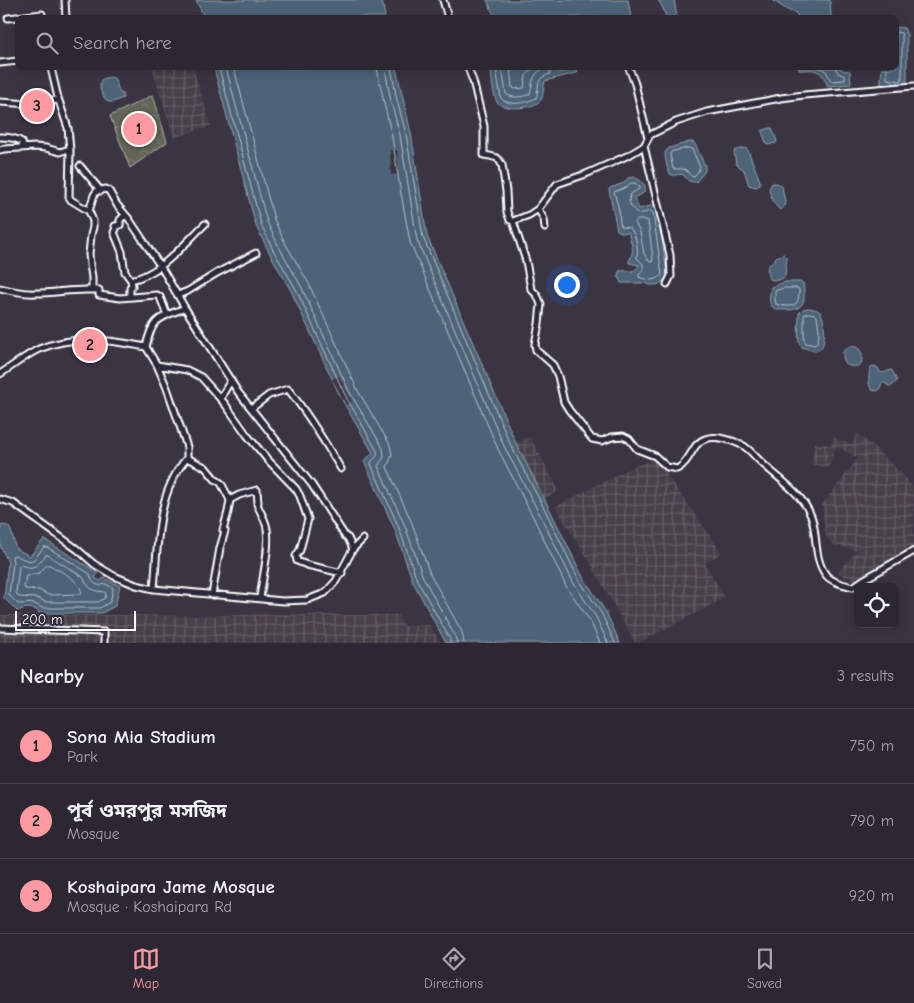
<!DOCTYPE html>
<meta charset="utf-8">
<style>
:root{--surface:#2c2732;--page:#38333e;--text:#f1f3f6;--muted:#a6a5ac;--line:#48444d;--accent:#ff9aa2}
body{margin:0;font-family:"Comic Neue","Noto Sans Bengali",sans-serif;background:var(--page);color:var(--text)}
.controls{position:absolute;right:15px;bottom:15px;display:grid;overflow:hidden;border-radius:8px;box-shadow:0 2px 12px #0003}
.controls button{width:45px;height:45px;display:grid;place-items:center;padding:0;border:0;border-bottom:1px solid var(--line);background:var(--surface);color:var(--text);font:25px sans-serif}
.scale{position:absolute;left:15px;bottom:12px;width:121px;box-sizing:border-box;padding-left:5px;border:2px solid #fff;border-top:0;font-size:14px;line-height:18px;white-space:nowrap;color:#fff;-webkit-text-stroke:4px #2f2a3d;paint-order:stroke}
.you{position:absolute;left:566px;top:284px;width:18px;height:18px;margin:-12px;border:4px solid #fff;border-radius:50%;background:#1a73e8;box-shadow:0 0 0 8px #1a73e833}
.badge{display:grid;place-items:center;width:32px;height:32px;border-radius:50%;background:var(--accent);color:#111;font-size:16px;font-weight:700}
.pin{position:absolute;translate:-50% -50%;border:2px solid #fff;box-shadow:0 1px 5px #0006}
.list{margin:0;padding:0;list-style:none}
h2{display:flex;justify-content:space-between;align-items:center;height:65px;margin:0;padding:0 20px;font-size:21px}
h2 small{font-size:16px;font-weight:400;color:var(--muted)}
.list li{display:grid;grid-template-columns:32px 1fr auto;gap:15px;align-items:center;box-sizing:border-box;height:75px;padding:0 20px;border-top:1px solid var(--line)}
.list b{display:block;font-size:19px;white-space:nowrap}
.list p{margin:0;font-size:16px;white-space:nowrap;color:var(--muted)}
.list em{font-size:16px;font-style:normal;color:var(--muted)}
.icon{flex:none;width:28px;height:28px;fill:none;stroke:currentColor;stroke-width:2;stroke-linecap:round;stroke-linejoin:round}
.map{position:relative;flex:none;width:914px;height:643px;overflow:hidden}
.search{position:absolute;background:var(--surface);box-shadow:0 2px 12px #0003;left:15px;right:15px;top:15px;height:55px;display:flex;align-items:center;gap:12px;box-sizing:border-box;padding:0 18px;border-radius:8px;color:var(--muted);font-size:19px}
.sheet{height:290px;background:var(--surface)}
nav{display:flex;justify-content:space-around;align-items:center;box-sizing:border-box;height:70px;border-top:1px solid var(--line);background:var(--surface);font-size:14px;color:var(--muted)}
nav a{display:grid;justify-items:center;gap:2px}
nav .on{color:var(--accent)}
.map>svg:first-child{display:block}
.industrial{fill:url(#industrial-grid)}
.park{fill:url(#park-crowns);stroke:#b2b2ab}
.water{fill:#4d6477;stroke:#94a2ad}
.pier{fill:#3b3443}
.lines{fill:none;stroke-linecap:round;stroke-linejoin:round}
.shore{stroke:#b8c1c9;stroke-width:1}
.minor-casing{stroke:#fff;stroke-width:9}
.minor{stroke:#2f2a3d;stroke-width:5}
</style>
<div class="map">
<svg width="914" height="643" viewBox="0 0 914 643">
<defs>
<pattern id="industrial-grid" width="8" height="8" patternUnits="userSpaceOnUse" patternTransform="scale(1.25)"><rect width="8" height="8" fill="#49404a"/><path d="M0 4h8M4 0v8" fill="none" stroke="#645d65"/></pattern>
<pattern id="park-crowns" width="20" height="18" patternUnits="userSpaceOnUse" patternTransform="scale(1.25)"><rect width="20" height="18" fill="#646657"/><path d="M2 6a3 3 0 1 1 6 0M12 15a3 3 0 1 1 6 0" fill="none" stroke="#7b7d70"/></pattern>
</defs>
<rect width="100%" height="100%" fill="#3b3443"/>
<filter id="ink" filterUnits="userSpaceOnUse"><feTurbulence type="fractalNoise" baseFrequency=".02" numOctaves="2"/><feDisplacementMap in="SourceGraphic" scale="10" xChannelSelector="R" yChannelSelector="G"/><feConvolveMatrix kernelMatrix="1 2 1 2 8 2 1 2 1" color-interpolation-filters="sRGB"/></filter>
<g filter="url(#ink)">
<!-- industrial -->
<path class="industrial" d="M152 68H193L211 126 174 138Z
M857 434 872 445 901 473 914 488V548L853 581 837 572 857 551 834 545 826 537 822 505 858 458 845 451 835 447 829 468 811 464 815 443 831 445 833 437 852 444Z
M530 436 559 491 537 503 508 447Z
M656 459 722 553 705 563 725 598 638 643H635L588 559 555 507 634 466Z
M282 614 302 615H398L404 626 430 625 440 643H0V615H123L197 616Z"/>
<!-- park -->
<path class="park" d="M153 95 167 142 130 168 110 116Z"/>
<!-- water -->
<path class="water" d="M196 0H382L385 17H204Z
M487 0H628L631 17H495Z
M658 0H674L677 17H666L662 6Z
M772 0H830L831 17H798L795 12 789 11Z
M897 27 904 28 907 35V80L905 85 899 86 881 84V78L882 68H896Z
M214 68H396L411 133 427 236 515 441 550 510 583 577 606 612 620 643H446L413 582 395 530 364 461 373 453 341 398 291 291 269 252 256 226Z
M491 68H553L559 72 576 69 578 71 577 73 545 81C543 87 544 95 541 100 535 109 504 111 497 102 493 95 491 76 491 68Z
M798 68H841L842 70 850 71 851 84 828 86C826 83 825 78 822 75 815 67 808 71 799 70Z
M110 77 114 78 120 93 123 94V98L113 102H108C102 96 98 88 101 80L105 78Z
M769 128H772L777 141 776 143 767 145 762 132V131Z
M690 142H693L695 144 705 166V171L696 182C690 182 687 181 684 175 678 173 676 176 672 175 667 174 665 156 665 152L669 148Z
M745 148 747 149 749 153 760 181V185L756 187 749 185 744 170 736 164 734 151 736 150Z
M634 177C640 180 651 186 642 194 639 196 636 196 634 198L639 209 654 205 658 211 667 275 665 280 657 285H650L646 283H621L618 276 619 271C627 270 636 274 639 265L629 263V261C635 251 632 246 629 235L628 232 623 233 617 230 609 190 610 188 624 183 628 178Z
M772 183H776L782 186 785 202 784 207 780 210C773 204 771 197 769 189Z
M784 254 787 257 785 276C781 281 776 281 770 279L767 269 769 265 774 261 776 257Z
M785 282H801L803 283C806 300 805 310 786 310 768 311 768 302 771 287Z
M809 308C813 309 817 309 820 312 825 317 827 346 819 350 816 351 813 350 811 350 807 349 802 348 800 345 797 339 799 320 799 313L803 309Z
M850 346C861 346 864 354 861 364 854 368 852 367 845 364 843 355 840 351 850 346Z
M873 366 877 367 881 373C885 373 888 370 892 370L897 381 891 387 887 385 885 383H882L879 390 876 391 872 390C867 383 869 376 870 368Z
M1 525 8 526 11 531 16 549 30 556 44 539 98 573 95 578 100 581 104 578 120 586 115 606 102 613H39L35 609 26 608 17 611 4 598 8 562 0 545Z"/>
<!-- pier -->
<path class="pier" d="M390 150H397L398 174 391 175Z
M339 376 352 402 346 405 343 399 340 401 338 399 342 397 332 379Z"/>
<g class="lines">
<!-- shore -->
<path class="shore" d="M219 68 261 224 273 250 296 289 345 395 377 451V456L371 462V464L399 528 417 580 450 639V643
M226 68 267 222 279 247 301 286 350 393 383 448 384 457 378 466 405 526 423 577 455 636 457 643
M234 68 274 219 285 243 308 282 357 389 390 445 392 455 387 467 412 523 430 574 462 632 464 643
M377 68 384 103 392 137 400 188 410 242 498 449 534 519 566 586 590 621 600 643
M385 68 391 102 400 135 417 240 504 446 540 515 573 582 596 617 608 643
M391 68 397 100 406 134 423 237 510 444 546 512 579 580 602 614 615 643
M496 68 501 98C508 107 527 103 536 98 540 84 535 79 550 74V68
M502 68 506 94C512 99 523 97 530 94 532 87 532 78 537 73 539 71 542 70 544 68
M510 68 512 87 515 89 524 88 526 76 532 68
M820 68 826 71 831 81 845 80V76L838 73 836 68
M887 68V79L899 81 902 80V36L901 33 896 32
M689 148 692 149 700 167 698 172 693 177C689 175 689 173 686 170 682 168 677 169 673 169L670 154 671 152Z
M631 183H635L640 187 639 189C637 190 632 193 631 194 626 201 633 211 639 214L651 211 653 213 662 275C656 282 647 280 639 277V275C646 267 644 264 637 258 638 248 637 236 630 228L622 227 620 223 619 210 614 192 626 187Z
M638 220H646L648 221 653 259 652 262 649 261 644 254 640 232 635 223 636 221Z
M785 288H797L799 289C799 292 799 299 797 302 794 308 781 306 776 304L775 299V291Z
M809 313 815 314 817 316C818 326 822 337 815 345L806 343 804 340V316L805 314Z
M44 547H47L90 574C92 582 95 588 106 584L113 588V590L110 602 100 608H42C33 601 28 604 18 604L9 595 13 562 12 556 15 555C34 564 31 563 44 547Z
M46 555H48L83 577 86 583 90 588 97 591 105 592 106 594 105 598 98 602H45L37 598 19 597 16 593 19 566 21 565C35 571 38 564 46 555Z
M47 565H50C61 572 80 579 82 594L48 595 39 590 25 589 24 586 26 576 39 573Z"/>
<!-- minor casing -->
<g class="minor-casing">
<path id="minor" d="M65 0 66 18
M443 0 448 18
M8 18 42 14
M0 63 18 61
M51 68 58 98 68 128 70 150 69 197 71 200 89 211
M468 68 473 81 484 126V155L490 156 497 158 499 160 502 165 506 191 507 212 510 220 513 221 529 215 538 209 557 184 586 174 629 155 644 146 650 135 676 122 707 112 781 98 804 95 914 86
M629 68 635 84 648 138
M0 102 31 104 58 100
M0 137C8 137 16 138 22 142L23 147
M644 146 670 255 671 276 667 284
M0 150 4 149 35 147 46 148 60 152 66 150H70
M80 166 101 191
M538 209 544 219 545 228
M125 215 120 220V225L115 226 116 229 114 232 122 252 124 266 125 272 131 280 132 286 130 287V297
M513 221 526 261 531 289 537 295 541 304 539 324 535 344 536 350 553 365 558 376 564 402 569 410 592 439 602 441 612 437 623 436 629 439 637 449 655 456 667 467 677 469C691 462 691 444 705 439 716 435 732 440 742 445 750 449 755 457 762 463 779 479 802 493 811 516 818 534 813 558 826 575 831 582 845 585 853 587L863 580 914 551
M131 280C162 273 183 245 205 224
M0 288C12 291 24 294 36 293 55 293 73 289 92 290V277L90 265 89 254 91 235 93 227V221L89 211 94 195 97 191 106 189 109 191 117 205 129 219 161 267 185 308 238 392 312 485 345 536 348 538 353 549
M92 290H99V295L120 298 157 295 160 297 167 315
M178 295 188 291 217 273 256 253
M185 308C159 318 152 318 146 347L157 365 187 370 201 377 225 404 247 435 267 459 296 489 300 496 308 519 300 550 296 556 297 561 307 565 342 573
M0 374C13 366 26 355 39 349 75 334 109 340 146 347
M221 399 224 392 231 380
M252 408 269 395 288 389C308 414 325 442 341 469
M187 458 205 467 215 479 221 483 230 500 239 495 257 490 258 503 257 504C260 512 266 520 267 529 270 550 262 578 260 599
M0 499 13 503 77 549 94 564 114 576 136 585 154 589 283 601 307 600 325 593 336 581 353 549 363 539
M154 589C158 545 156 493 187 458V447L181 429 167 388 157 365
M212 595 220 548 225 531 223 530 228 512 230 500
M0 628 104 632V643"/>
</g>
<!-- minor -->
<use href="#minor" class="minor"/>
</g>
</g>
</svg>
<div class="controls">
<button><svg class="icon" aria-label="locate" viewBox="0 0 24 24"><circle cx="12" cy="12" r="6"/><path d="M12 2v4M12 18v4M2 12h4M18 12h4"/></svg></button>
</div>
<div class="scale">200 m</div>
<div class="you"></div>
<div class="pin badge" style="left:139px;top:129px">1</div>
<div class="pin badge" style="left:90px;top:345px">2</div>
<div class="pin badge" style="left:37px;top:106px">3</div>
<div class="search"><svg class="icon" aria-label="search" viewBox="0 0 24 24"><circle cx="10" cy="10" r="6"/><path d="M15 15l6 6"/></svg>Search here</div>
</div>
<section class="sheet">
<h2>Nearby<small>3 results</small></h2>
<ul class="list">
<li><span class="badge">1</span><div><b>Sona Mia Stadium</b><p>Park</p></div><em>750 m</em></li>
<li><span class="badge">2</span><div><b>পূর্ব ওমরপুর মসজিদ</b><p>Mosque</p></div><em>790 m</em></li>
<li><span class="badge">3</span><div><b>Koshaipara Jame Mosque</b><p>Mosque · Koshaipara Rd</p></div><em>920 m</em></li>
</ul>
</section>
<nav>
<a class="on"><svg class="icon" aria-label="map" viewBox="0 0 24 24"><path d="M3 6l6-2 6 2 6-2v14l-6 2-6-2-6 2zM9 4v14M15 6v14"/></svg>Map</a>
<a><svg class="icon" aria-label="directions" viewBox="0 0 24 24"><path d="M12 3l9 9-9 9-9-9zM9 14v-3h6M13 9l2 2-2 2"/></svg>Directions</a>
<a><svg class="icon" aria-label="saved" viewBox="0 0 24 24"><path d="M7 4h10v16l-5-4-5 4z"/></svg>Saved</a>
</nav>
